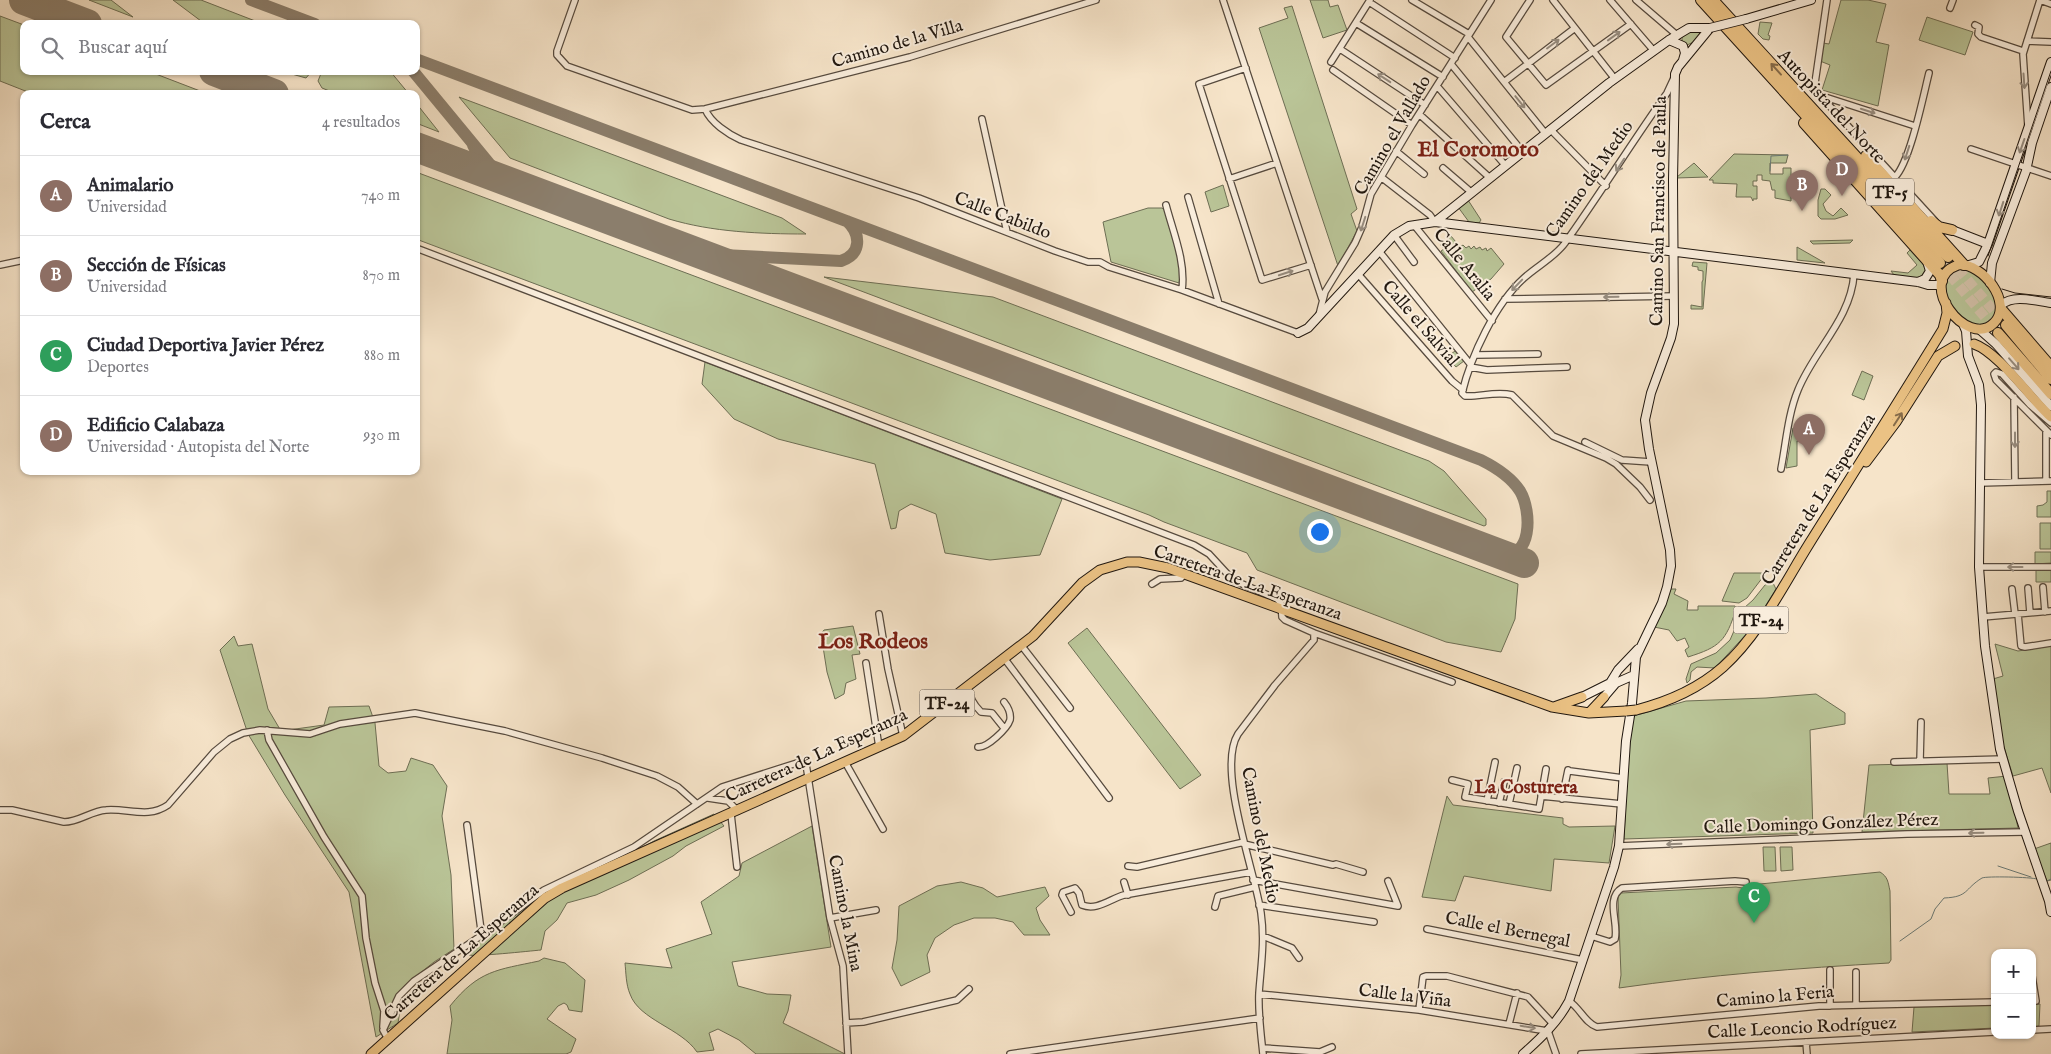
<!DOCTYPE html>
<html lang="es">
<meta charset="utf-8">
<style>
:root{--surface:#fff;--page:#f7f7f7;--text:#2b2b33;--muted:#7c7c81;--line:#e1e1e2;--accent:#0b8043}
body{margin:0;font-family:"IM FELL English",serif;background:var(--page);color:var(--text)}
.controls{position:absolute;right:15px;bottom:15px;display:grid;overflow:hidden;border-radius:10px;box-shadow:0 1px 4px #0004}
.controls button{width:45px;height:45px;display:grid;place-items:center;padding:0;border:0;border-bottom:1px solid var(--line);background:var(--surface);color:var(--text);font:25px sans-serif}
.you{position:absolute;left:1319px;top:531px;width:18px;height:18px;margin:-12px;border:4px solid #fff;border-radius:50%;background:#1a73e8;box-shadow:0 0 0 8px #1a73e833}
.badge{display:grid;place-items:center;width:32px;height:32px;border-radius:50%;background:var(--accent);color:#fff;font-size:16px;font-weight:700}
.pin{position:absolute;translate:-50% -41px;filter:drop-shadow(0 1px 2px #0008)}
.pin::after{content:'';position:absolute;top:26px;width:18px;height:15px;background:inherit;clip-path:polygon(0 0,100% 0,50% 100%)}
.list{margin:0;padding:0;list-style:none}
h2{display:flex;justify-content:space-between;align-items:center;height:65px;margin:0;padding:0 20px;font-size:21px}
h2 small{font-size:16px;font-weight:400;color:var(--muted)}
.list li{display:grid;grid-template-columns:32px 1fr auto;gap:15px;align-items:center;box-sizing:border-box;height:80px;padding:0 20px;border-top:1px solid var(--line)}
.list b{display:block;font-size:19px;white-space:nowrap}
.list p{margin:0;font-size:16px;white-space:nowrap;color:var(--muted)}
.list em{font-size:16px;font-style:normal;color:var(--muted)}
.icon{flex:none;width:28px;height:28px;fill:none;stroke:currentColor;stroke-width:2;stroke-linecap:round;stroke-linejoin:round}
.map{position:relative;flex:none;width:2051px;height:1054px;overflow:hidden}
.search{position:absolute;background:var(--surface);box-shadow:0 1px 4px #0004;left:20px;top:20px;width:400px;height:55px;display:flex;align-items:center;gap:12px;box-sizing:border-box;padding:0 18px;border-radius:10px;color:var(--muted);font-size:19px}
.panel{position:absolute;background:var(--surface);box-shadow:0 1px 4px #0004;left:20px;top:90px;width:400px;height:385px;border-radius:10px}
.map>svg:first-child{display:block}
.green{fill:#bac598;stroke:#6d6e54}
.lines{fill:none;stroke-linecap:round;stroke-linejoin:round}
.stream{stroke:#6c7b77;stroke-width:1}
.taxiway{stroke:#8b7e6c;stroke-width:12}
.runway{stroke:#8b7e6c;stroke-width:30}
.highway-tunnel{stroke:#d6c5ad;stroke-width:10;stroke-dasharray:10 5;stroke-linecap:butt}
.street-casing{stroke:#564a3e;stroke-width:8}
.secondary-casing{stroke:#20170f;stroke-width:10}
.primary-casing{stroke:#20170f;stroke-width:11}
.highway-casing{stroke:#20170f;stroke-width:12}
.street{stroke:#f9eddc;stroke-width:5.5}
.secondary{stroke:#f9eddc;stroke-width:8}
.primary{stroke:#ebc284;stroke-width:9}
.highway{stroke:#ebc284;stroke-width:10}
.tram{stroke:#20170f;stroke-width:1}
.secondary-bridge-casing{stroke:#20170f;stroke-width:10;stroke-linecap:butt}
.primary-bridge-casing{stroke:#20170f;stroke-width:11;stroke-linecap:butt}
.secondary-bridge{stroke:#f9eddc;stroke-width:8}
.primary-bridge{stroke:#ebc284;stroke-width:9}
.oneway{stroke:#978d80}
.oneway2{stroke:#866c4a}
.labels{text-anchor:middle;stroke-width:4;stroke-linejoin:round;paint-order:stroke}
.shield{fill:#f9eddc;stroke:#61574c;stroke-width:1}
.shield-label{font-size:16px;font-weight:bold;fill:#20170f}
.street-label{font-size:18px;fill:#20170f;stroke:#f9eddc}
.neighbourhood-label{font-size:19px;font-weight:bold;fill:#7a1f14;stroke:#f9eddc}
.district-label{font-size:22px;font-weight:bold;fill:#7a1f14;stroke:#f9eddc}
</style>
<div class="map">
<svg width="2051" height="1054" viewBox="0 0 2051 1054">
<rect width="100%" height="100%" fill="#f6e4c9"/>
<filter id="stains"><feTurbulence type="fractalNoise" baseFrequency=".004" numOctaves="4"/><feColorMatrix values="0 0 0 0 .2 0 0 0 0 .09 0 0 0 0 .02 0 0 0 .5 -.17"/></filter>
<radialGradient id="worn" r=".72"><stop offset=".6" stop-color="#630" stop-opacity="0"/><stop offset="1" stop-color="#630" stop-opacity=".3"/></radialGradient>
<!-- green -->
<path class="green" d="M89 0H111L133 17Z
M173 0H201L263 24H205Z
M1310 0H1328L1330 7 1338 5 1347 30 1323 38Z
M1841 0H1868L1886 4 1876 42 1889 45 1878 106 1822 90 1830 65 1820 61 1823 43 1829 44Z
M1292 6 1357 209 1351 214 1357 231 1338 266 1259 28 1288 18 1284 8Z
M0 16 24 25V71H148L208 94H33L0 81Z
M1927 17 1973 32 1965 55 1919 40Z
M1760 22 1772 23 1768 35 1770 36 1769 40 1763 39 1758 34Z
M1690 31H1699L1700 35 1696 41 1687 45 1682 42V37Z
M281 71H312L306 78Z
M322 71H390L409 94H337L322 88 318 81Z
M459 97 782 218 806 234C761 234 712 232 669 219L510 158Z
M416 103 439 132 416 123Z
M1734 154 1788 155 1786 163H1770V174H1783V168H1791V201L1775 198V190H1772L1770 181 1762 180V175H1757V181H1753V186H1757V199H1753V201L1751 197H1736L1737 184 1713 183V180H1709Z
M1677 161V177L1694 163 1708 177 1676 178Z
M416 172 1518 584 1515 619 1501 652 1446 642 1257 570 1247 553 1164 522 1149 515 416 239Z
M1223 185 1229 206 1211 212 1205 192Z
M1821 189H1825L1831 195 1823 204 1826 211 1833 216 1841 208 1848 215 1835 219H1821L1818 216V200Z
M1468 200 1481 220 1479 223 1469 222 1458 207Z
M1148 208H1162L1166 211C1171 229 1184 265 1179 283L1111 262 1103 222Z
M1451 236 1460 247 1463 245 1466 248 1469 246 1471 249 1474 246 1476 249 1480 247 1482 250 1486 248 1487 251 1491 248 1504 264 1491 279 1472 292 1441 251 1444 249 1440 245Z
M1853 240 1850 243 1813 244 1810 241Z
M1797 247 1825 263 1797 260Z
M1910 250 1923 264 1926 271C1919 282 1905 277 1894 275L1891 271 1908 273 1917 265 1907 253Z
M1693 262 1707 263 1703 309H1691V305L1702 307V282L1703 280V271L1698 270V267L1692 266Z
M1961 269C1982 270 2010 305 1989 322 1968 340 1920 280 1961 269Z
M824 277 993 297 1429 461 1444 471 1486 519V525L1484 526Z
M1455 351 1464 361 1456 367 1447 357Z
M705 362 1062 499 1040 555 990 560 945 553 936 514 911 504 899 511 896 528 891 529 875 464 778 439 734 419 702 384Z
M1862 371 1873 376 1864 400 1852 395Z
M1793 428H1819V441H1797V466L1786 468Z
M2047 491H2051V517H2037V506L2043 505 2047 502Z
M2040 523H2051V549H2040Z
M2035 552H2051V563L2035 564Z
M2036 569H2051V582H2036Z
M1734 573H1766L1747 598 1739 603 1722 601Z
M1772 581 1776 589 1751 629 1715 668 1697 667 1691 672 1690 680 1687 683 1686 679 1691 664 1716 653 1730 640 1744 608 1753 600 1765 585Z
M1670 589H1676L1674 594 1688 601 1687 610H1698V606H1735L1736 609C1726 641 1720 647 1688 657L1685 650 1689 647 1685 638 1677 641 1669 630 1654 627Z
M853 626 860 654 852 655 856 679 846 683 844 694 835 699 827 672 821 634 824 630Z
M1087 628 1201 775 1180 789 1068 643Z
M234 636 238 646 252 644 268 709 281 731 324 725 329 707 369 706 375 723 379 766 388 773 406 771 411 758 433 765 447 786 442 816 451 875 454 949 434 962 404 986 398 1023 376 1037 349 892 285 795 248 734 220 650Z
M1995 644 2018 651 2051 646V793L2042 768 2013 776 2003 744 1993 679 2003 676Z
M1816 694 1845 713V724L1810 730 1813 833 1624 839 1630 717 1686 701 1766 698Z
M1947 763 1949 794H1990L1988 778 2007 776 2018 828 1862 832 1869 765Z
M1447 796 1453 805 1563 818V824L1569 827 1615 826 1609 863 1554 859 1551 891 1464 876 1455 901 1422 897Z
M714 814 724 826 686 846 673 856 629 880 596 895 567 903 557 920 545 931 541 950C530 951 474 957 469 955L468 944 541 896 620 860 654 841Z
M812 826 831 947 732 962 738 986 767 994 791 995 788 1011 783 1023 845 1054H756L739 1040 718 1029 709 1033 714 1050 697 1052C681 1028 639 1020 630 994 626 985 626 973 625 963L672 968 666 949 712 934 701 902 739 876 742 863Z
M2051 843V880L2047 881 2034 849Z
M1763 847H1775L1776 871H1764Z
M1780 847H1792L1793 870 1781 871Z
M1880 872C1888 877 1888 882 1890 891L1891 960 1889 963C1799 968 1709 975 1619 988L1621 975 1618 897 1621 893 1736 887 1749 889 1750 885Z
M961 882 983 888 997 897 1045 887 1049 896 1036 908 1040 920 1050 935H1024L1013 922 995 918H974L954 925 935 938 927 955 930 972 901 986 892 968 897 940 899 906 937 886Z
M544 958 565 963 585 980 582 1012 569 1010 567 1005 564 1003 558 1006 547 1019 576 1039 571 1052 566 1054H447L452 1020 450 1006C479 970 497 970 539 961Z
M2032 1004H2040L2039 1026 2032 1027Z
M1995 1005V1028L1912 1032 1914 1007Z"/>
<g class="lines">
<!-- stream -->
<path class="stream" d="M1770 171 1771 156 1788 155
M1998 866 2031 877
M2047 881 2051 879
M1900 941 1931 919 1935 909 1944 898C1969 897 1964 889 1982 878 1986 876 2031 877 2037 879"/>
<!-- taxiway -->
<path class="taxiway" d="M251 0 315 24
M416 59 1481 460C1495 467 1511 477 1520 491 1532 511 1533 563 1498 553
M413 71 493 168 515 183 529 190
M459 163 465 164 472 161 476 151 473 145
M702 254 841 261C862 254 861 234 847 221"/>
<!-- runway -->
<path class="runway" d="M24 0 87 24
M214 71 274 94
M416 147 1524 563"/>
<!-- highway-tunnel -->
<path class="highway-tunnel" d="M1948 257 2006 325
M1940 263 1998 333"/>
<!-- street casing -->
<g class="street-casing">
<path id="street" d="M575 0 557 51V55L567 66 692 110 705 109 910 57 1096 0
M1223 0 1322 299
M1412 0 1469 34
M1530 0 1506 37 1546 85 1631 24
M1553 0 1615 79
M1610 0 1654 51
M1636 0 1678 36
M1827 0 1815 83V90L1935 221
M2040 0 2051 4
M1369 2 1455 58
M1950 8 1953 0
M1356 23 1443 77
M1975 25 1979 27 1978 34 1981 37 2023 51
M1468 37 1545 133
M2027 41 2051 42
M1340 49 1425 105
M1331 62 1370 0
M1451 64 1522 151
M1246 68 1199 84 1262 280 1311 265
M1333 70 1412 125
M1504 82 1575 28
M1437 86 1505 165
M1822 96 1915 126
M705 109C711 123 728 134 741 140L919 198 1055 251 1088 262H1100L1109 267 1182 290 1298 333
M1419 114 1490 178
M982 119 1007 232
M2028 127 2023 54 2040 0
M1550 129 1606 186
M1971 149 2051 176
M1396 151 1424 174
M1443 168 1471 192
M1381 177 1430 215 1435 222
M1895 177C1910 162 1923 97 1929 73
M1229 179 1277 163
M1188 197 1219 304
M1166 205C1173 232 1186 262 1182 290
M1414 225 1492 321
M1394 235 1414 262
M416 248 1194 545 1209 554 1233 580 1277 599 1281 603 1282 617 1285 620 1314 633V640L1275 685 1238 734C1216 769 1255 871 1261 913 1265 941 1261 965 1259 993 1258 1013 1261 1034 1263 1054
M1379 251 1471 365
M0 265 24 260
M1358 274 1452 381 1463 390
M1505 299 1674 296
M1319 315 1325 292 1355 243 1362 227 1371 194 1412 125 1491 0
M1476 355 1538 354
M1470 367 1487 370 1567 367
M2014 397 2015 482
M2051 423 2030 405 2002 374 1996 372 1994 374 1996 380 2051 435
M2046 430V481
M1585 442 1622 460 1651 462
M1781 469C1786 443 1788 414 1798 390 1814 350 1851 319 1854 274
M1980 483 2051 481
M1650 500 1640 487 1616 464 1606 458 1553 436 1512 395C1496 391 1480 397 1465 396L1462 393C1471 356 1495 304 1524 278 1537 266 1555 257 1565 243 1600 194 1632 142 1667 93L1674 78
M1979 567H2051
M1152 584 1160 579 1181 578 1184 574
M2043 587 2045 612
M2028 588 2030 613
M2012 589 2015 614
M879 614 888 669 903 736
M2018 614 2021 646 2025 647 2051 643
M1983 617 2051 611
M1314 633 1452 682
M1021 645 1070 708
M1004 658 1109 798
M866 663 879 747
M968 686C970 698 973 704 981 712L992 713 1004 728
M267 730 269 740 324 837 362 896 366 938 375 983 384 1011 383 1027
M978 747C987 748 1007 729 1010 720 1011 714 1008 707 1004 702
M1920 761 1921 722
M845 762 883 829
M1894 762 2003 759
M1570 771 1623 778
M1452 780 1468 784 1465 797 1539 809 1546 769
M1541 796 1622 804
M708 798 728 801 738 811
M1562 799 1568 770
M1487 801 1495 762
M1499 803 1504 782
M1509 804 1517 768
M0 810H12L64 822C79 822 91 811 106 810 128 808 148 819 168 805L214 752 230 739 243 733 260 730 310 734 340 724 415 713 505 731 602 758 657 776 678 787 697 804
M731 814 737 867
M467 825 481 930 485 933
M1244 844 1333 865 1336 864 1363 872
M1619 846 1907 834 2025 832
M1128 866 1137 867 1244 842
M1253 880 1398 906 1388 881
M1124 882 1128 895
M1259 905 1374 922
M1215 907 1218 896 1255 887
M1071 912 1062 895 1063 892 1075 888 1079 893 1082 905C1097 911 1110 899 1124 895L1251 872
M830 918 876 910
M1427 929 1583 960
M1263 936 1292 948 1299 958
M1591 936 1610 942 1615 939C1619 923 1605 898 1622 888L1735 881 1746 882
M1830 970V1006
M1856 972V1005
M2032 976 2036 1001H2032
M1259 994 1419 1010 1541 1030 1548 1031 1556 1054
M1569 1001C1580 1008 1585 1023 1597 1027L1819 1006 1995 1002
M1419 1010 1423 977 1426 976H1447L1528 997 1553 1024
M846 1023 863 1022 957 1000 969 989
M1509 1024 1517 993
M2032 1030 2051 1029
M388 1039 383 1030 399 996 414 981 485 933 544 890 634 847 722 787 800 762 806 764 830 918 843 966 848 1054
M1806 1042 1807 1054
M1263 1048 1320 1052 1332 1047
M1010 1054 1260 1018
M1581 1054 1995 1032"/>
</g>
<!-- secondary casing -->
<g class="secondary-casing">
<path id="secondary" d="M1746 19 1811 0
M1669 40 1683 46 1685 53 1683 60
M1435 222 1609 83 1669 40 1689 28H1710
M1952 230 1988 244
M1969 265 1979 262 1988 244 2051 62
M1918 282 1925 279 1930 271 1927 261
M1990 283 1992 263 2026 171 2032 143 2051 87
M2001 305C2014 294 2035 301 2051 303
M1963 324 1966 331 1968 356 1979 385 1981 405 1979 567 1985 646 2000 749 2018 811 2049 901 2051 912
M1979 329 1996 344 2051 406
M1298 333 1308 328 1394 235 1409 226 1435 222 1918 282 1928 285H1938L1942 281
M1582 697 1610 683 1618 670 1638 649
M1604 697 1616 683 1634 675
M1523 1054C1541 1038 1558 1022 1569 1001L1614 867 1619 846 1626 741 1632 703 1636 657 1662 603 1667 587 1671 566 1670 550 1649 449 1645 420 1651 393 1671 338 1674 324 1673 180 1675 74 1678 67 1710 28"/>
</g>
<!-- primary casing -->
<g class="primary-casing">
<path id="primary" d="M1958 265C1982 262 2014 303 1994 323 1967 350 1914 280 1958 265Z
M1974 344C1998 352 2031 399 2051 417
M1866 462 1896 422 1938 356 1955 346
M1554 707 1582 697
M1636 710C1668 702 1698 689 1723 667 1759 635 1784 584 1809 544 1854 472 1899 401 1943 329L1947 313 1946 303
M1589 713 1604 697
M371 1054 545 898 562 888 903 736 1033 636 1082 583 1100 570 1127 562H1139L1168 568 1552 707 1589 713 1626 711"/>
</g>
<!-- highway casing -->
<g class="highway-casing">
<path id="highway" d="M1701 0 1940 263
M1713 0 1948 257
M1804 123 1940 275 1942 281
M1866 156 1964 265
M1931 221 1939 227 1952 230
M2001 309 2051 367
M2006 325 2051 379
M1998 333 2051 394"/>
</g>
<!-- street -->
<use href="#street" class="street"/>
<!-- secondary -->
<use href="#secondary" class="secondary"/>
<!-- primary -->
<use href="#primary" class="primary"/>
<!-- highway -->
<use href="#highway" class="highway"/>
<!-- tram -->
<path class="tram" d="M1988 256 2051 71
M2002 289 2015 293 2051 297"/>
<!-- secondary-bridge casing -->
<g class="secondary-bridge-casing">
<path id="secondary-bridge" d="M1710 28 1746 19"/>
</g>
<!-- primary-bridge casing -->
<g class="primary-bridge-casing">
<path id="primary-bridge" d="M1626 711 1636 710"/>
</g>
<!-- secondary-bridge -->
<use href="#secondary-bridge" class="secondary-bridge"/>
<!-- primary-bridge -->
<use href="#primary-bridge" class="primary-bridge"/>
</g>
<!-- one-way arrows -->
<defs><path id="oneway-shaft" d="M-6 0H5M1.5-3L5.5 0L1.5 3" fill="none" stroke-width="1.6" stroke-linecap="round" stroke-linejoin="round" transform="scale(1.25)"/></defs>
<g class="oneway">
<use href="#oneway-shaft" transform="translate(1614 36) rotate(-36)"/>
<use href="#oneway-shaft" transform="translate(1553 44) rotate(-37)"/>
<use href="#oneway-shaft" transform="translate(1384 78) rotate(-147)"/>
<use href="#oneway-shaft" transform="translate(2024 81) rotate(86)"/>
<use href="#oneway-shaft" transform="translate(1520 102) rotate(51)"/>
<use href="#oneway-shaft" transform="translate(1868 111) rotate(18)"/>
<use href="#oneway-shaft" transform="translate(2022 146) rotate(109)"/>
<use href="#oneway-shaft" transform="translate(1907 153) rotate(108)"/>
<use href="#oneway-shaft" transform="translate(1620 165) rotate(123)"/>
<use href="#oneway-shaft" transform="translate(2001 209) rotate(108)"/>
<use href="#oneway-shaft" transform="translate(1363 224) rotate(108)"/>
<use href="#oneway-shaft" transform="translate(1286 273) rotate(-18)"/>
<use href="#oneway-shaft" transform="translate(1517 285) rotate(134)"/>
<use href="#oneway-shaft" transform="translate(1611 297) rotate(179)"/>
<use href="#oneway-shaft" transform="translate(2014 364) rotate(49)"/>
<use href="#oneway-shaft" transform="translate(2015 440) rotate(90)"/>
<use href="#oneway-shaft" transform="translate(2015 567) rotate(-180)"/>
<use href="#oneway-shaft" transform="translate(1976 833) rotate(179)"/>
<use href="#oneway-shaft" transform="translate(1674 844) rotate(178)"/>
<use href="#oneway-shaft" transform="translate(1528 1027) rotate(10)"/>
</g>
<g class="oneway2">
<use href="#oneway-shaft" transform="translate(1776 69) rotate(-132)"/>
<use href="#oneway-shaft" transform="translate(1898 419) rotate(-57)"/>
</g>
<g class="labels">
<!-- shield labels -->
<g class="shield">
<rect x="1866" y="178.5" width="48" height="27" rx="4"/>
<rect x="1733.5" y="606.5" width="55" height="27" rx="4"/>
<rect x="919.5" y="689.5" width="55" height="27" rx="4"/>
</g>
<g class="shield-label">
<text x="1890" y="198">TF-5</text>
<text x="1761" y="626">TF-24</text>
<text x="947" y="709">TF-24</text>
</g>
<!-- street labels -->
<g class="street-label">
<text transform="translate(897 43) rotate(-16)" y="6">Camino de la Villa</text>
<text transform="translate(1832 106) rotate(47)" y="6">Autopista del Norte</text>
<text transform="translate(1392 135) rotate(-60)" y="6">Camino el Vallado</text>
<text transform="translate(1589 179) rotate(-55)" y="6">Camino del Medio</text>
<text transform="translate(1658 211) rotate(-89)" y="6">Camino San Francisco de Paula</text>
<text transform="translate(1003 215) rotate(21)" y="6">Calle Cabildo</text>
<text transform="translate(1465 264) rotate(51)" y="6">Calle Aralia</text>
<text transform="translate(1421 323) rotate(49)" y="6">Calle el Salvial</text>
<text transform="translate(1818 499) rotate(-58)" y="6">Carretera de La Esperanza</text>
<text transform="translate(1248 582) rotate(19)" y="6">Carretera de La Esperanza</text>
<text transform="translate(816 755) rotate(-25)" y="6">Carretera de La Esperanza</text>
<text transform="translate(1821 823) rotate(-2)" y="6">Calle Domingo González Pérez</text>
<text transform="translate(1261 835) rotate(79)" y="6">Camino del Medio</text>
<text transform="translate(846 913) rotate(79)" y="6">Camino la Mina</text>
<text transform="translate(1508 929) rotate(11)" y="6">Calle el Bernegal</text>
<text transform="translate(461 952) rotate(-41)" y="6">Carretera de La Esperanza</text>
<text transform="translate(1405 995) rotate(7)" y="6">Calle la Viña</text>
<text transform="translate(1775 996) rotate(-5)" y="6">Camino la Feria</text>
<text transform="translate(1802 1027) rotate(-3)" y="6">Calle Leoncio Rodríguez</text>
</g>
<!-- neighbourhood labels -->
<g class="neighbourhood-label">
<text x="1526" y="793">La Costurera</text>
</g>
<!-- district labels -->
<g class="district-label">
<text x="1478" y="156">El Coromoto</text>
<text x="873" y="648">Los Rodeos</text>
</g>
</g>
<rect width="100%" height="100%" filter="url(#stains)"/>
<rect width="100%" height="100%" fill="url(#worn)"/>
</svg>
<div class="controls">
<button>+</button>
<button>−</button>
</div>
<div class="you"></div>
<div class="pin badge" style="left:1809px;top:455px;background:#8d6e63">A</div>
<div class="pin badge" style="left:1802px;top:211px;background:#8d6e63">B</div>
<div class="pin badge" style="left:1754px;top:923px;background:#2e9e5b">C</div>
<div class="pin badge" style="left:1842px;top:196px;background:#8d6e63">D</div>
<div class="search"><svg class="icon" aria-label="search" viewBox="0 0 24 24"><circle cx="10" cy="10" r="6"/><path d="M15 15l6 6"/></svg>Buscar aquí</div>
<section class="panel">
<h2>Cerca<small>4 resultados</small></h2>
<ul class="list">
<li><span class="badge" style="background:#8d6e63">A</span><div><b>Animalario</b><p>Universidad</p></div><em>740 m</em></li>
<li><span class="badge" style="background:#8d6e63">B</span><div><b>Sección de Físicas</b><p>Universidad</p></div><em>870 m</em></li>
<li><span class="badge" style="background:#2e9e5b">C</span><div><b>Ciudad Deportiva Javier Pérez</b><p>Deportes</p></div><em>880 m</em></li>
<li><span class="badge" style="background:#8d6e63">D</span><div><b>Edificio Calabaza</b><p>Universidad · Autopista del Norte</p></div><em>930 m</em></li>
</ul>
</section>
</div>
